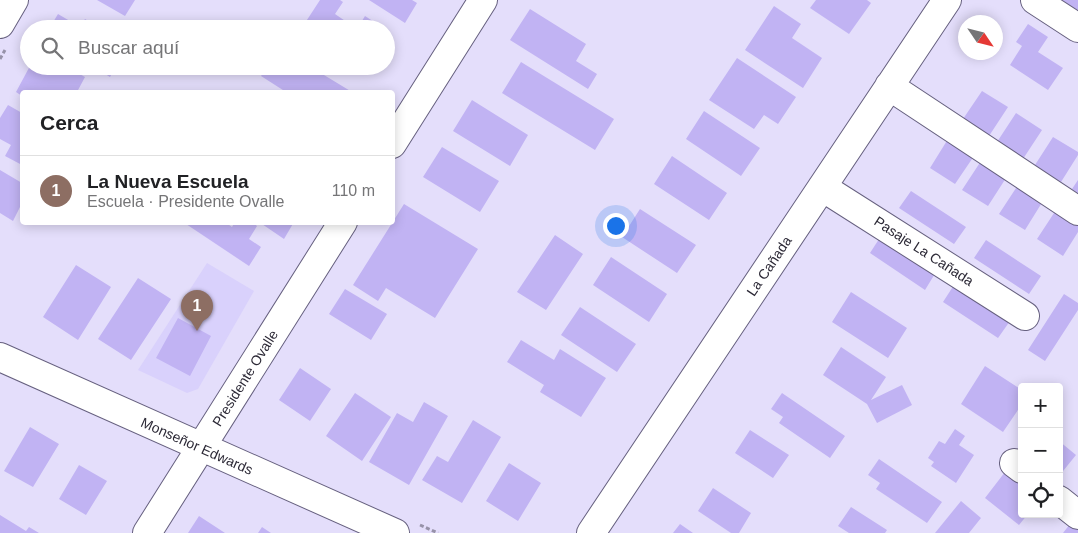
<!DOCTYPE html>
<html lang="es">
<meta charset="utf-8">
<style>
:root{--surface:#fff;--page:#f2f2f2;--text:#202124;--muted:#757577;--line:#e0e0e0;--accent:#915517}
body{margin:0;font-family:Helvetica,sans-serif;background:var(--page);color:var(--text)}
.controls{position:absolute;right:15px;bottom:15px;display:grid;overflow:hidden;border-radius:5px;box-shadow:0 2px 12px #0003}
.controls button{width:45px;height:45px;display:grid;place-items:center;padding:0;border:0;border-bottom:1px solid var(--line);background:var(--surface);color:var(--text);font:25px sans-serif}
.compass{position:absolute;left:958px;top:15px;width:45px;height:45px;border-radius:50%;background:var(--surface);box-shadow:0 2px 12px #0003;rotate:125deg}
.you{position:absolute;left:615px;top:225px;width:18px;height:18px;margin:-12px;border:4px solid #fff;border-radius:50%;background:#1a73e8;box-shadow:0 0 0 8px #1a73e833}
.badge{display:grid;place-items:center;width:32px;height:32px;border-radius:50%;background:var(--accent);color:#fff;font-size:16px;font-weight:700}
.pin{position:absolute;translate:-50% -41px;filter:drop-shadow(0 1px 2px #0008)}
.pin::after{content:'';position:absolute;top:26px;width:18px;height:15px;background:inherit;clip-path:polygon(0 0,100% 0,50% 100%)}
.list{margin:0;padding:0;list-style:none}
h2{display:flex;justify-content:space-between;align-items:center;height:65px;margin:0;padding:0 20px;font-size:21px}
h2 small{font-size:16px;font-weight:400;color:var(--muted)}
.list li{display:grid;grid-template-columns:32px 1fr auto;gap:15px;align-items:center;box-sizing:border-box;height:70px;padding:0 20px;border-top:1px solid var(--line)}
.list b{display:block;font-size:19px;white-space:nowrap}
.list p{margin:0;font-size:16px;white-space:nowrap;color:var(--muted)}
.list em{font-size:16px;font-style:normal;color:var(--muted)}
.icon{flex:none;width:28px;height:28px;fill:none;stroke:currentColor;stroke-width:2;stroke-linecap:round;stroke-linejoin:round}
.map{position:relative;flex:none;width:1078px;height:533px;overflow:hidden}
.search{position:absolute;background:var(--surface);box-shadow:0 2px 12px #0003;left:20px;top:20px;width:375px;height:55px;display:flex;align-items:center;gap:12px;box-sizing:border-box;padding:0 18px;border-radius:28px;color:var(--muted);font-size:19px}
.panel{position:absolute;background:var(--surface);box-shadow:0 2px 12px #0003;left:20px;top:90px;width:375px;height:135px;border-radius:5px}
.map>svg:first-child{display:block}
.built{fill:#d9d1fc}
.building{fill:#c1b3f3}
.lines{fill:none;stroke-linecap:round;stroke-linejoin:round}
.minor-casing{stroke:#66607f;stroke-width:30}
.path{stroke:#9792a9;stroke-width:3;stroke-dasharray:4 2.5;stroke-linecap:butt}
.minor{stroke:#fff;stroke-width:28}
.labels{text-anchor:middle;stroke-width:4;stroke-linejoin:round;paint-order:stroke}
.street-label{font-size:14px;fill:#2c2936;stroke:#fff}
</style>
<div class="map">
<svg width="1078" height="533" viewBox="0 0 1078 533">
<rect width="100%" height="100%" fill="#e4defb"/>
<!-- built -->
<path class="built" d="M207 263 254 291 198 389 187 393 138 370Z"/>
<!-- building -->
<path class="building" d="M97 0H135L125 16Z
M320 0H340L343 2 335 14 357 29 365 16 382 27 381 29H315L305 23Z
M369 0H412L417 3 405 23Z
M816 0H867L871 3 849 34 810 8Z
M1062 0H1078V10L1076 9Z
M774 6 801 24 792 38 822 58 803 88 745 50Z
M530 9 586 44 576 61 597 74 588 89 510 40Z
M58 14 80 27 85 19 102 29H49Z
M1028 24 1048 37 1038 52 1063 68 1048 90 1010 65 1022 46 1016 42Z
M737 58 796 97 778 124 764 115 754 129 709 100Z
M521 62 614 119 595 150 502 93Z
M30 66H65L85 77 77 92H22V96L16 92Z
M92 66H116L110 77Z
M268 66H323L319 72 352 92H286L261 76Z
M982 91 1008 107 989 136 963 119Z
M472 100 528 135 510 166 453 131Z
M8 105 22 113V165L5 156 11 145 0 139V118Z
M704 111 760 148 741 176 686 139Z
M1016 113 1042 130 1023 159 997 142Z
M1053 137 1078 152V155L1061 182 1035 165Z
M948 139 974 156 955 184 930 168Z
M442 147 499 181 480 212 423 177Z
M672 156 727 193 709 220 654 184Z
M981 161 1006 178 988 206 962 190Z
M0 170 22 183V203L13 221 0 213Z
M1078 180V193L1072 189Z
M1018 185 1043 201 1025 230 999 214Z
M911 191 966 227 954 244 899 208Z
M404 204 478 249 435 318 386 288 378 301 353 285Z
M640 209 696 245 677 273 622 237Z
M1056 210 1078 225V232L1063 256 1037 239Z
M183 222H225L232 227 235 222H252L257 226 249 239 261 247 249 266Z
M259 222H294L284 239Z
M555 235 583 254 546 310 517 292Z
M881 236 936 272 925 290 870 253Z
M986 240 1041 276 1029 294 974 258Z
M611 257 667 294 649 322 593 285Z
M76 265 111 287 78 340 43 317Z
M138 278 171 299 131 360 98 339Z
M954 285 1010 321 998 338 943 302Z
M345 289 387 314 371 340 329 314Z
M851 292 907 328 888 358 832 322Z
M1064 294 1078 303V310L1045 361 1028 350Z
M580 307 636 344 617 372 561 335Z
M178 318 211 336 190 376 156 358Z
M521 340 554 360 560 349 606 378 581 417 540 392 544 385 507 362Z
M841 347 886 377 871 400 902 385 912 405 877 423 867 404 823 375Z
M985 366 1022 390V404L1003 432 961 404Z
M300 368 331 389 310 421 279 400Z
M355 393 391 417 362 461 326 436Z
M782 393 845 436 830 458 779 423 783 417 771 409Z
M424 402 448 416 409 485 369 462 397 413 413 422Z
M473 420 501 437 462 503 422 480 437 456 448 462Z
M30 427 59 444 33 487 4 471Z
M955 429 965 436 959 445 974 455 956 483 931 466 934 462 928 458 939 441 945 444Z
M750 430 789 455 773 478 735 453Z
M1059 441 1076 455 1059 476Z
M879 459 942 502 927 523 876 489 880 483 868 475Z
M509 463 541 483 518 521 486 501Z
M79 465 107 481 86 515 59 499Z
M1005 472 1022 486V514H1028L1019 525 985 498Z
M713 488 751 513 739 533H731L698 511Z
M961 501 981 518 969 533H935Z
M851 507 887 530 885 533H849L838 526Z
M0 515 26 531 29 527 39 533H0Z
M199 516 225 533H188Z
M680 524 693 533H673Z
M1070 524 1078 530V533H1063Z
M262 527 271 533H258Z"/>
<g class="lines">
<!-- minor casing -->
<g class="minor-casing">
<path id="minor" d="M1035 0 1078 28
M0 24 14 0
M889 86 1078 211
M392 144 483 0
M822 187 1025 316
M0 357 395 533
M1014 463 1022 469
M1059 500 1078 515
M147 533 343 222
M591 533 947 0"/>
</g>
<!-- path -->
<path class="path" d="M0 59 5 50
M420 525 438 533"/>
<!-- minor -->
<use href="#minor" class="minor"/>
</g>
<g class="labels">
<!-- street labels -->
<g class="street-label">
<text transform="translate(924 251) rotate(33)" y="5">Pasaje La Cañada</text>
<text transform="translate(769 266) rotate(-56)" y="5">La Cañada</text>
<text transform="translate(245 378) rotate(-58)" y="5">Presidente Ovalle</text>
<text transform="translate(197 446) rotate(24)" y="5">Monseñor Edwards</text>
</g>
</g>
</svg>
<div class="controls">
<button>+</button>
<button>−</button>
<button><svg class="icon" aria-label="locate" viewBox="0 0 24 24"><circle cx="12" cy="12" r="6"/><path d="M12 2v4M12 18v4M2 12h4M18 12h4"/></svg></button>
</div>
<svg class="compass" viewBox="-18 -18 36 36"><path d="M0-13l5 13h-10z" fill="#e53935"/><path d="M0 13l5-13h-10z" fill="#757577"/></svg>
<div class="you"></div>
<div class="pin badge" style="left:197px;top:331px;background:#8d6e63">1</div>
<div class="search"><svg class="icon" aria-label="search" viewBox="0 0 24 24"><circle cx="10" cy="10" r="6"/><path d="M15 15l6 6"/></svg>Buscar aquí</div>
<section class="panel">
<h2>Cerca<small></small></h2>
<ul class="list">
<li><span class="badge" style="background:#8d6e63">1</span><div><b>La Nueva Escuela</b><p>Escuela · Presidente Ovalle</p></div><em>110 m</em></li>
</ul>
</section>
</div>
